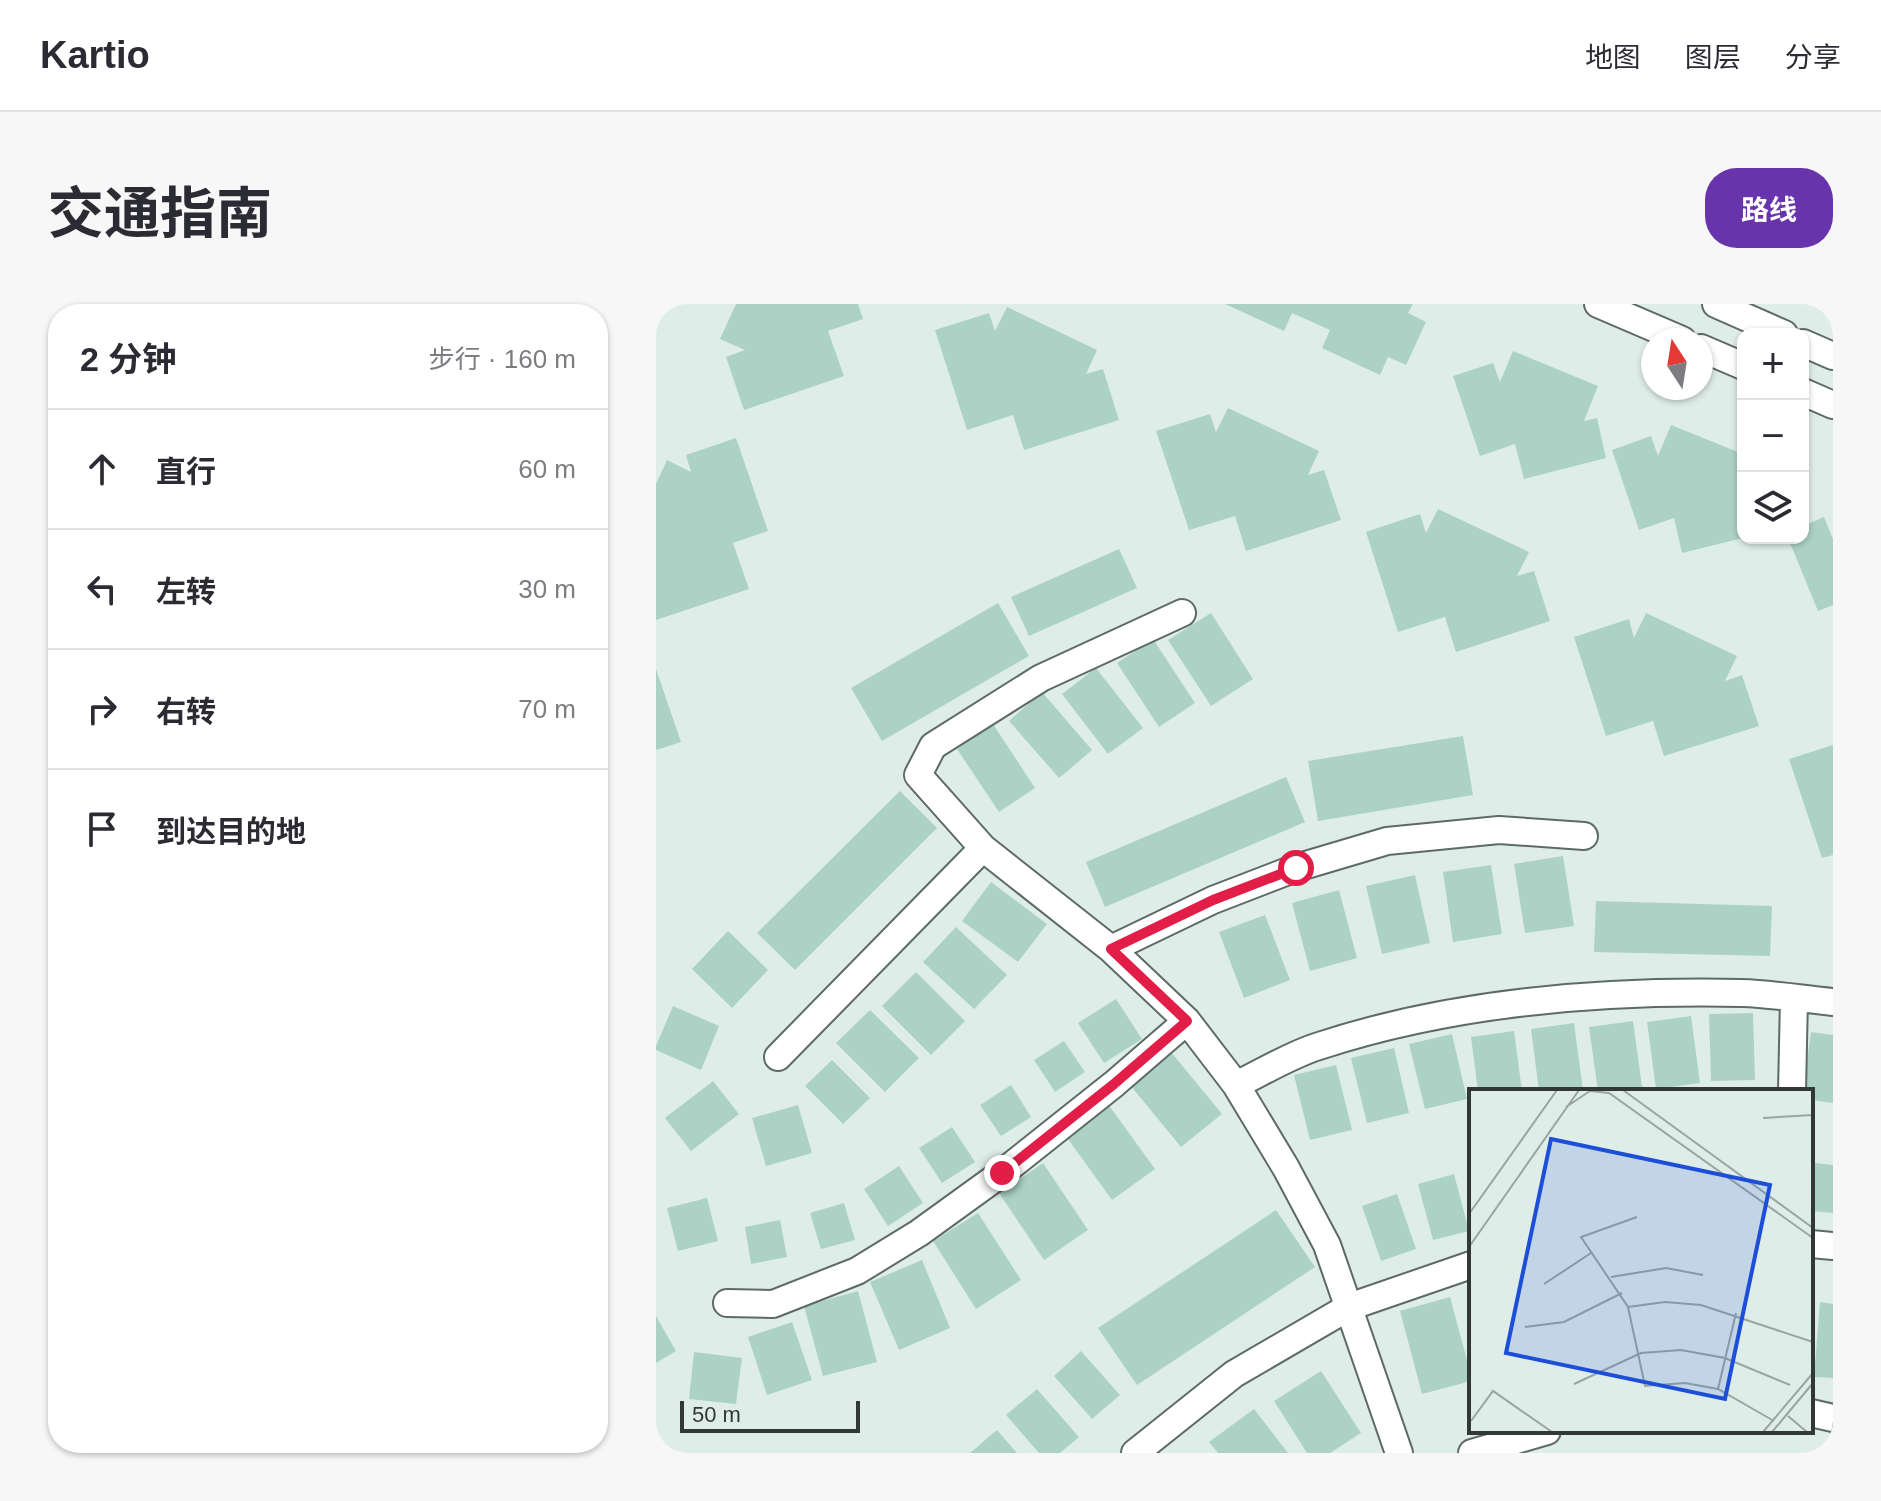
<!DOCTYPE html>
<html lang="zh">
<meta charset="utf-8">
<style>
:root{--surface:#fff;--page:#f7f7f7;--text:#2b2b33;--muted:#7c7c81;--line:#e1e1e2;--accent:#6734ac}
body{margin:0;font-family:Helvetica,"Noto Sans SC",sans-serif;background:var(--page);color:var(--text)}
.controls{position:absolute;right:24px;top:24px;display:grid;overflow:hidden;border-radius:16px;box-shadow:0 2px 6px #0004}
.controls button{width:72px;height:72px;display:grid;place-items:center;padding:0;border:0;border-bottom:2px solid var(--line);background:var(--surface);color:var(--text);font:40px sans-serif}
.compass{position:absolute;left:985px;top:24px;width:72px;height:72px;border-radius:50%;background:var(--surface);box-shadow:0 2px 6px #0004;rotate:348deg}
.scale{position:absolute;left:24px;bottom:20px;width:180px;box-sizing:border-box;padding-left:8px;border:4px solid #323836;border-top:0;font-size:22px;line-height:28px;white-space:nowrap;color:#323836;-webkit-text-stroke:6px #dfede9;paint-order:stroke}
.stop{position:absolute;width:24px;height:24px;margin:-18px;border:6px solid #e11d48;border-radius:50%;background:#fff}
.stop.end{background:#e11d48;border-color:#fff;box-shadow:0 2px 8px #0008}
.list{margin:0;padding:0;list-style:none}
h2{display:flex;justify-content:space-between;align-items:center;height:104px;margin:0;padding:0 32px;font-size:34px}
h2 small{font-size:26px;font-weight:400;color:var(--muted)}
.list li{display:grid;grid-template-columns:52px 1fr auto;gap:24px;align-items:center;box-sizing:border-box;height:120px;padding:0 32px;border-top:2px solid var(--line)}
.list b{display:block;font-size:30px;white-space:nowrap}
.list em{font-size:26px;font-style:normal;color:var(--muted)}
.icon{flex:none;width:44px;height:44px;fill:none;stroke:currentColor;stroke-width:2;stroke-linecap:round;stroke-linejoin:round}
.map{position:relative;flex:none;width:1177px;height:1149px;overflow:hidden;border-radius:32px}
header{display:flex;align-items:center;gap:48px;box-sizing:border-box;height:112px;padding:0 40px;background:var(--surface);border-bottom:2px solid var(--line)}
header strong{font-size:38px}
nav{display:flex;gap:44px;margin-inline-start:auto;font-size:28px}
.intro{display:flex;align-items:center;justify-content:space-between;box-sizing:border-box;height:192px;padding:0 48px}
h1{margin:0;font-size:56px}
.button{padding:20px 36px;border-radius:32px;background:var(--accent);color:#fff;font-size:28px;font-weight:700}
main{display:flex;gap:48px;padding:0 48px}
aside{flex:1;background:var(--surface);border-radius:32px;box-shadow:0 2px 6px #0004}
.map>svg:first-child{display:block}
.building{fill:#acd2c6}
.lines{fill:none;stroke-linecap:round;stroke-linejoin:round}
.minor-casing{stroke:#5d6a66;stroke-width:30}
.minor{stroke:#fff;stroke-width:26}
.route{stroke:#e11d48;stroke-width:10}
.inset-road{fill:none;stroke:#9aa5a1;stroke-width:2}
.view{fill:#1d4ed8;fill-opacity:0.15;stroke:#1d4ed8;stroke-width:4}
.inset-edge{fill:none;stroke:#323836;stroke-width:4}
</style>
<header>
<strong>Kartio</strong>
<nav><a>地图</a><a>图层</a><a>分享</a></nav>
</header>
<div class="intro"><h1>交通指南</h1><a class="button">路线</a></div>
<main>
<aside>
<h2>2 分钟<small>步行 · 160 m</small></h2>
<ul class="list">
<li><svg class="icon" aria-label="ahead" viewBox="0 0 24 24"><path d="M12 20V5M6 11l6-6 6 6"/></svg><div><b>直行</b></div><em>60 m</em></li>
<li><svg class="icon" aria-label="left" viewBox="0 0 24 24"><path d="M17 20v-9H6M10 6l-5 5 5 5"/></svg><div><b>左转</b></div><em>30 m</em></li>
<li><svg class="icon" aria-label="right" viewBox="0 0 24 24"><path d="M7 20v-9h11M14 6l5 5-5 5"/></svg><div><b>右转</b></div><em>70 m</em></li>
<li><svg class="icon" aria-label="arrive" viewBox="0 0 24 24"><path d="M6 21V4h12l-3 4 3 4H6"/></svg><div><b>到达目的地</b></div></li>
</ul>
</aside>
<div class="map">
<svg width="1177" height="1149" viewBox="0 0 1177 1149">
<rect width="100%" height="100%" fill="#dfede9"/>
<!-- building -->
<path class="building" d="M80 0H202L207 15 172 27 188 72 88 106 70 53 89 46 64 35Z
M569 0H757L752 9 770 18 750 61 732 53 724 71 666 44 674 26 636 9 628 27Z
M351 3 441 46 430 70 447 65 463 116 368 146 357 111 311 126 279 26 333 9 339 27Z
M857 47 942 82 928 117 941 114 950 154 868 175 859 140 824 152 797 72 837 59 844 78Z
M572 104 663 147 652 171 668 166 685 216 590 247 579 212 533 226 500 127 554 110 560 128Z
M1015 121 1087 150V234L1026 249 1018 214 983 226 956 146 995 132 1002 152Z
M80 134 112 227 77 239 93 285 0 316V180L11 156 35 168 30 151Z
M782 205 873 248 861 272 878 267 894 317 800 348 789 313 742 328 710 228 764 210 770 229Z
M1168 213 1177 235V301L1162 307 1132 234H1147V222Z
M463 245 481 284 373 332 355 293Z
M342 299 373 352 226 437 195 384Z
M555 309 597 375 555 402 512 336Z
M990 309 1081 352 1069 377 1086 371 1103 422 1008 452 997 417 950 432 918 333 973 315 978 334Z
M497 335 539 399 503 423 461 359Z
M440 364 487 424 452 450 406 390Z
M0 365 25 438 0 446Z
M386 388 436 446 403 474 353 417Z
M337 420 379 484 343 508 301 445Z
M807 432 817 491 662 517 652 457Z
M1177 441V551L1166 554 1133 455Z
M630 473 649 518 449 603 430 558Z
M244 487 281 524 139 666 101 629Z
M907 552 918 622 869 629 858 560Z
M835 561 846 630 797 638 787 568Z
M759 571 774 639 726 650 710 582Z
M335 578 391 620 362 658 306 617Z
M683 586 701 654 654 667 636 599Z
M940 597 1116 602 1114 652 938 648Z
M609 611 634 676 588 694 563 628Z
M300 623 351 671 318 705 267 658Z
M72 627 112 666 76 704 36 665Z
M260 668 309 717 275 751 226 702Z
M460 695 486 735 448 759 422 719Z
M17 702 63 722 45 766 0 746V742Z
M214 706 263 754 229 788 180 739Z
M1097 709 1099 776 1055 777 1053 710Z
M1035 712 1044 779 1000 785 991 718Z
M977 717 986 783 942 787 933 723Z
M918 719 927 786 883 787 875 725Z
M858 727 866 787H822L815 733Z
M1155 728 1177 731V799L1155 796V787H1147Z
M796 730 811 795 769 805 753 740Z
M408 737 429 768 399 788 378 756Z
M738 744 753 809 711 819 695 754Z
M515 748 566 810 525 843 474 781Z
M176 756 214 794 187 820 149 782Z
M680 761 696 826 654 836 638 771Z
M57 777 83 810 35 847 9 814Z
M355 781 375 813 345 832 324 801Z
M452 800 499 865 456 896 409 831Z
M142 801 156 849 110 862 96 814Z
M296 823 319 858 286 879 263 844Z
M387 859 432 926 388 956 343 889Z
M1159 859 1177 861V909L1155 907Z
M243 862 267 899 232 922 208 885Z
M798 870 813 927 777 936 762 880Z
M741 890 760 945 725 957 706 902Z
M51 894 62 937 22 947 11 904Z
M188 899 199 936 165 945 154 909Z
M620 906 659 963 481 1081 442 1024Z
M322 909 365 976 320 1005 277 937Z
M124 916 131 953 95 960 89 923Z
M266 956 294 1024 243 1046 214 978Z
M202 987 221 1058 167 1072 148 1002Z
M794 993 815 1071V1077L766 1090 744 1007Z
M1164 998 1177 1000V1074L1158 1073Z
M0 1012 20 1047 0 1059Z
M136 1018 156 1076 111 1091 92 1033Z
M425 1047 464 1091 436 1115 398 1072Z
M38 1048 86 1054 80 1100 33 1095Z
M665 1067 705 1129 674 1149H651L618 1097Z
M381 1085 423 1133 404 1149H383L350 1111Z
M598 1105 632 1149H562L553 1138Z
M341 1126 361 1149H314Z"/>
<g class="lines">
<!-- minor casing -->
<g class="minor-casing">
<path id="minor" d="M942 0 1026 36
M1060 0 1128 30
M1147 39 1177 52
M1045 44 1087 62
M1147 88 1177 101
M526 309 385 374 277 442 262 471 327 544 455 645 531 717 580 781 630 864 671 941 743 1149
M455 645 557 596 640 564 731 537 843 526 928 532
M122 753 327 544
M580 781C607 768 634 751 663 742 797 698 945 686 1086 689 1116 690 1147 695 1177 698
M1136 787 1138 694
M1155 940 1177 942
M71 999 117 1000 201 967 263 929 346 869 458 780 531 717
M1155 1109 1177 1114
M479 1149 578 1070 693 1003 815 961
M816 1149 891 1127"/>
</g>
<!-- minor -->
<use href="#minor" class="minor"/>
</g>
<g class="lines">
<!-- route -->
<path class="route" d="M346 869 458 780 531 717 455 645 557 596 640 564"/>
</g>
<!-- overview -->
<g transform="translate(813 785)">
<rect width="344" height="344" fill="#dfede9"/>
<path class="inset-road" d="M154 1 344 139M97 18 121 2 140 4 344 149M294 29 344 26M0 125 88 1M168 128 112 148 159 218 176 297 216 294 249 300 305 332M0 158 110 1M142 188 197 179 234 186M75 195 122 164M159 218 196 213 232 216 344 253M56 238 95 233 153 204M105 295 172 264 212 261 256 269 321 296M249 300 267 224M319 327 338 343M2 332 24 302 83 343M294 343 344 284M303 343 344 294"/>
<path class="view" d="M82 50 301 96 256 310 37 264Z"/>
<rect width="344" height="344" class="inset-edge"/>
</g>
</svg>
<div class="controls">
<button>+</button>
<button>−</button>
<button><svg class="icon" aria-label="layers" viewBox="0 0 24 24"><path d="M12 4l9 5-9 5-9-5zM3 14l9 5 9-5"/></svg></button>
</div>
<svg class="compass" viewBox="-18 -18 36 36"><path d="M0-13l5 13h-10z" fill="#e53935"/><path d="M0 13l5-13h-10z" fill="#7c7c81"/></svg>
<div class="scale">50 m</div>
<div class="stop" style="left:640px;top:564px"></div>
<div class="stop end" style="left:346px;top:869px"></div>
</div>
</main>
